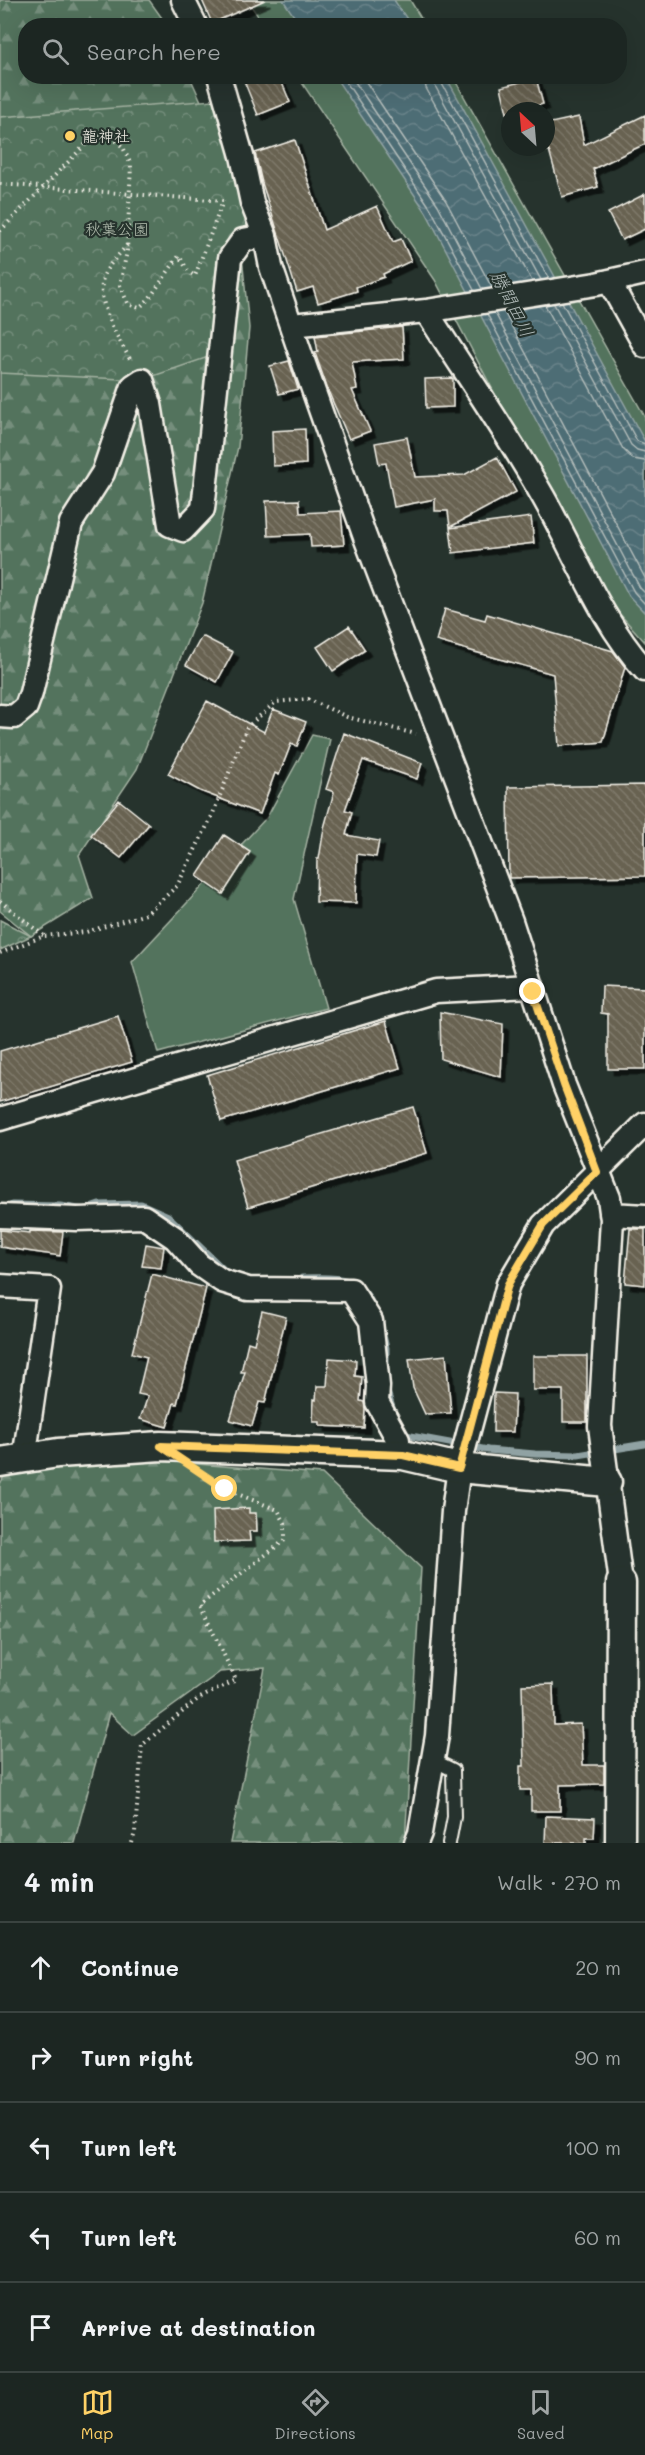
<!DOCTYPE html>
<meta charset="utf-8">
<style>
:root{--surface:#1c2622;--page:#29322f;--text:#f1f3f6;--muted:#a0a5a5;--line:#3a4340;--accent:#ffd166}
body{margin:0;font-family:Mali,"Klee One",sans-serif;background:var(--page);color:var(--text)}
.compass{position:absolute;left:501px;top:102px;width:54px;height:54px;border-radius:50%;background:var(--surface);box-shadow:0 6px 24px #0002;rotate:334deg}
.stop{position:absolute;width:18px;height:18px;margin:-14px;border:4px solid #ffd166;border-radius:50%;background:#fff}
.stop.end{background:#ffd166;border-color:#fff;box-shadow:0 2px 6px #0008}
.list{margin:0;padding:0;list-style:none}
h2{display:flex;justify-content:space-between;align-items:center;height:78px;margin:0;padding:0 24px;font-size:26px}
h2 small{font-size:20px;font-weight:400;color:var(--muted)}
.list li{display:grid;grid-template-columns:39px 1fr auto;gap:18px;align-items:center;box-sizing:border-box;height:90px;padding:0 24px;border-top:2px solid var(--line)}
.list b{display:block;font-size:22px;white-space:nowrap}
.list em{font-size:20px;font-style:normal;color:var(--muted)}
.icon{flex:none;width:33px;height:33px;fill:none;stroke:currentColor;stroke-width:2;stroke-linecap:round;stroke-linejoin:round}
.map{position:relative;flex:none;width:645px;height:1843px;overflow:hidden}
.search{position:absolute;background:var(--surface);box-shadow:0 6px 24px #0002;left:18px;right:18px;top:18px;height:66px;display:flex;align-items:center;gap:15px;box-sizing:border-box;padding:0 21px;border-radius:24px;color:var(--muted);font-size:22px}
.sheet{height:528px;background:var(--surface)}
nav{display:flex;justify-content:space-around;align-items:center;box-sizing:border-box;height:84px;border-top:2px solid var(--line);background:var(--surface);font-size:16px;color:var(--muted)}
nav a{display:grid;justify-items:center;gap:3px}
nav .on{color:var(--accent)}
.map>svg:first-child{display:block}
.grass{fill:#53735d;stroke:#a4b2a2;stroke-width:1.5}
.forest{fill:url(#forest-firs);stroke:#a4b2a2;stroke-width:1.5}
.park{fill:url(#park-crowns);stroke:#a4b2a2;stroke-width:1.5}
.water{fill:url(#water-waves);stroke:#90a2a3;stroke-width:1.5}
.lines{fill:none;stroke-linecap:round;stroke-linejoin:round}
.shore{stroke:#b2bcba;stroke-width:1.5}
.stream{stroke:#90a2a3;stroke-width:7}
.building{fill:url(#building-back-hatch);stroke:#f4f1e8;stroke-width:1.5;filter:url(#shadow)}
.service-casing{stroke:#f4f1e8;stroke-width:16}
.minor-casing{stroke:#f4f1e8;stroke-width:27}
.tertiary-casing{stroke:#f4f1e8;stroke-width:33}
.path{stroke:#f4f1e8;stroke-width:4;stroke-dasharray:1.5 4.5;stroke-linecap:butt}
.service{stroke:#26332d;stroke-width:12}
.minor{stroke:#26332d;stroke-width:22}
.tertiary{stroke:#26332d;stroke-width:28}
.route{stroke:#ffd166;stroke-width:8}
.poi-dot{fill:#ffd166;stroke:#26332d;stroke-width:2}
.labels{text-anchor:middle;stroke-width:4.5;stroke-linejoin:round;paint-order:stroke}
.poi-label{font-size:16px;fill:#f4f1e8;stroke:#26332d;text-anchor:start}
.park-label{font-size:16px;fill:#b4bfb0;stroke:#26332d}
.water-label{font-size:18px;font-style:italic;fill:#b2bcba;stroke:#26332d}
</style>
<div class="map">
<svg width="645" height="1843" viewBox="0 0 645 1843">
<defs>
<pattern id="forest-firs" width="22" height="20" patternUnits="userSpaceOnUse" patternTransform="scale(1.5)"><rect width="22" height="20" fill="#53735d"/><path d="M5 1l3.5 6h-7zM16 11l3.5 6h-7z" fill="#758e7c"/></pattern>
<pattern id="park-crowns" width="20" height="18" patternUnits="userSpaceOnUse" patternTransform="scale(1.5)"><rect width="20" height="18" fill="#53735d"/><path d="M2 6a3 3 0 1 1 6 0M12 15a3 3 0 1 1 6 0" fill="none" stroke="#758e7c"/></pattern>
<pattern id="water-waves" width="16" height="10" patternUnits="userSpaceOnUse" patternTransform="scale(1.5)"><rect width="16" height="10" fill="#4e6d75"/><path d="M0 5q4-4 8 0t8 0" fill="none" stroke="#688289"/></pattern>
<pattern id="building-back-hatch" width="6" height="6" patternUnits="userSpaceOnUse" patternTransform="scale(1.5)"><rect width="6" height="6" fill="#686251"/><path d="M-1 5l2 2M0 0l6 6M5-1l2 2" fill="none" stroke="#7e796a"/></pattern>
<filter id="shadow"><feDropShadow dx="5.5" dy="5.5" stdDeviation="0" flood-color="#0009"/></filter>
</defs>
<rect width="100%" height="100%" fill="#26332d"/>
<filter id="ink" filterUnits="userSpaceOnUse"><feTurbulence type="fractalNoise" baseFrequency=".0167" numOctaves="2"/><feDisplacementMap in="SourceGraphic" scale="12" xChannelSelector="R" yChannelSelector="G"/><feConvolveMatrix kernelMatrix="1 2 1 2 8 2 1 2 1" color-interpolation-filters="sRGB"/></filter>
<g filter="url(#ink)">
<!-- grass -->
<path class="grass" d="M247 0H410L425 25H264Z
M298 77H453L645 417V642L598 590 435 280Z
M312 735 330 739 294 899 326 1008 158 1053 132 962 267 817Z"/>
<!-- forest -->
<path class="forest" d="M0 0H149L167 25 26 26V76L190 77 234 174 249 328 238 447 202 603 137 769 79 855 93 898 31 936 0 911Z
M160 1461 322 1474 421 1568 405 1843H230L265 1668 220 1672 133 1735 109 1713 74 1843H0V1484L8 1469Z"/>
<!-- park -->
<path class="park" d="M226 99 265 236 243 240 220 353 142 380 0 373V117Z
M0 920 31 936 0 950Z"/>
<!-- water -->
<path class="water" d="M283 0H394L411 25H300Z
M335 77H445L450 84 645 442V613L629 596 426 212Z"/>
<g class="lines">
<!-- shore -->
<path class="shore" d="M342 76 431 209 474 290
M351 76 438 205 482 289
M362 76 446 201 492 288
M424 76 426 88 532 281
M433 76 434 84 541 280
M440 76 441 82 549 279
M562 302 637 441 645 444
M554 304 631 445 637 450 645 452
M545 305 623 449 633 459 645 461
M504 312 645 578
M495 313 640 588 645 593
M487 314 634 592 645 604"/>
<!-- stream -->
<path class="stream" d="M12 1205 60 1206 85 1210 99 1205 141 1204 168 1216 224 1270
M302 1278C333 1278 357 1273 372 1304
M382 1331 386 1348V1365
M386 1388 393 1411
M400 1434 488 1450 535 1454 578 1455 645 1444"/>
</g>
<!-- building -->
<path class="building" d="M202 0H265L212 23Z
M242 76H279L290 102 258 115Z
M536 78 543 104 507 113 501 87Z
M645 115V144L593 169 598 187 562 197 549 150 546 151V124L579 117 584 145Z
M295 140 324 230 377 206 393 242 401 239 411 261 383 274 384 277 356 287 357 291 318 303 313 287 297 292 262 183 255 153Z
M645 194V229L622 240 608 213Z
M402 327 404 359 352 362 357 389 352 390 370 431 349 439 329 393 315 353 318 352 315 336Z
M289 361 298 389 279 394 270 366Z
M453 378V407L426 408 425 379Z
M305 429 306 464 273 466 272 431Z
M407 437 415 477 464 475 497 457 516 492 450 527 448 511H435V499L394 507 386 463 379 464 375 443Z
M299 500 300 513 341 511 344 545 311 547 310 534 268 536 266 501Z
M531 517 534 543 453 553 450 528Z
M445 609 485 620 487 614 613 651 625 667 603 742 559 746 553 674 436 641Z
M349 626 365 650 333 671 317 647Z
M202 636 233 652 217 682 186 665Z
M207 701 264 732 273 709 306 722 297 746 291 744 279 775 275 773 260 814 200 791 168 774Z
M344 733 422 763 417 779 363 760 345 810 352 812 346 835 379 841 376 857 357 854 356 903 316 902 317 859H319L324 828 334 792 326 789Z
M645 785V876L509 878 508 787Z
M119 800 149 824 121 858 91 835Z
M224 835 250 852 223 894 197 876Z
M602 986 645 988V1069H608V1014L601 1013Z
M440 1012 503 1024 501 1077 441 1059Z
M118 1016 132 1062 0 1102V1051Z
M386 1021 400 1068 221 1121 207 1075Z
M413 1107 427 1153 248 1207 234 1160Z
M630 1229H645V1285L625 1283Z
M0 1230 30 1233V1231L63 1232 60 1256 0 1247Z
M146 1244 164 1247 161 1268 142 1266Z
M152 1274 206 1288 177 1404 174 1403 167 1427 140 1419 148 1396 138 1394 147 1357 132 1353Z
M262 1311 286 1317 265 1403 259 1402 252 1426 230 1420 245 1372H241L248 1342 254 1344Z
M446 1355 451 1413 425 1414 413 1388 409 1359Z
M533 1356H587V1422H563V1390H533Z
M329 1358 356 1360 355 1376 362 1377 360 1401 364 1402 365 1409 364 1428 320 1426V1422H313L314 1399 316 1400 317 1386H327Z
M494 1393 515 1394 513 1432H493Z
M249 1508V1513H256L257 1531H249L250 1541 214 1542 213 1510Z
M553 1684 554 1725 581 1724 583 1765H604V1784L560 1785V1811H531V1790H520V1766H524L522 1685Z
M546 1816 595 1818 594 1838H586V1843H545Z"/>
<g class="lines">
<!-- service casing -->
<g class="service-casing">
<path id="service" d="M433 1760 453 1770 454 1817 449 1843"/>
</g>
<!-- minor casing -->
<g class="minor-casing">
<path id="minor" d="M183 0 196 26
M219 76 242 156 252 203 265 236 271 267 302 358 365 537 511 921 564 1085 609 1198 612 1219 600 1426 621 1583
M609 281 645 346
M426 311C464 371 506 431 541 493 574 550 600 621 645 670
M292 325 426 311 596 284 645 273
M0 716 14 717 26 707 31 693 71 523 103 473 133 386 142 380 150 404 170 525 183 530 203 509 230 258 243 240 265 236
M0 1119 436 991 531 986
M611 1214 645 1216
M0 1216 77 1219 144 1217 175 1238 199 1265 222 1281 248 1289 351 1290 371 1321 378 1386 377 1402 398 1440 394 1455
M0 1286 49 1289 24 1459
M416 1843 420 1833 437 1736 453 1511 459 1468 508 1284 543 1225 645 1124"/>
</g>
<!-- tertiary casing -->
<g class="tertiary-casing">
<path id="tertiary" d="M0 1462 58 1453 161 1446 403 1455 459 1468 607 1482
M620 1843 621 1583"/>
</g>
<!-- path -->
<path class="path" d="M0 184 224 201
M0 231 85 145 97 136 111 137 123 147 131 165 127 251 120 285 128 304 139 308 149 299 179 256 189 272 195 276 223 201
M127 245C120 254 108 265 104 275 94 301 119 339 131 361
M0 901 44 936
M0 953 44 936 86 932 146 914 177 886 212 816 247 727 276 702 308 699 347 717 416 734
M132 1843 135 1832 142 1745 198 1699 236 1680 200 1605 285 1540V1523L278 1510 225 1489 202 1473"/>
<!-- service -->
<use href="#service" class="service"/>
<!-- minor -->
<use href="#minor" class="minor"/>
<!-- tertiary -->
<use href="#tertiary" class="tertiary"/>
</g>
</g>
<g class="lines" filter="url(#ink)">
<!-- route -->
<path class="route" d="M225 1489 161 1446 403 1455 459 1468 508 1284 543 1225 597 1172 564 1085 533 992"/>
</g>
<!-- markers -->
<circle class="poi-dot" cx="70" cy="136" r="6"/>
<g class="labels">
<!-- poi labels -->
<g class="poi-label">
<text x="82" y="142">龍神社</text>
</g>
<!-- park labels -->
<g class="park-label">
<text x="117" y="235">秋葉公園</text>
</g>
<!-- water labels -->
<g class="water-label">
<text transform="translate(512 304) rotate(63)" y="6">勝間田川</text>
</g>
</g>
</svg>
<svg class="compass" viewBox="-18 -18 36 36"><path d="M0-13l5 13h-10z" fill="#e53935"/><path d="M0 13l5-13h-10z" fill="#a0a5a5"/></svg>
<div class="stop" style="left:225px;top:1489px"></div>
<div class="stop end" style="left:533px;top:992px"></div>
<div class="search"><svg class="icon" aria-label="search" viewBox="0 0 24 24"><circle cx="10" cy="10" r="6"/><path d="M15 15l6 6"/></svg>Search here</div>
</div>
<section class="sheet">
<h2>4 min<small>Walk · 270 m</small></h2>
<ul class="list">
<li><svg class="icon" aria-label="ahead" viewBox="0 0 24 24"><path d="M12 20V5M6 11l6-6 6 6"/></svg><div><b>Continue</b></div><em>20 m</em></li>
<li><svg class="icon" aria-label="right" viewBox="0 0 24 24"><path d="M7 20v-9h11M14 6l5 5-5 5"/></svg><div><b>Turn right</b></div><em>90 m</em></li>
<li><svg class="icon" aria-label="left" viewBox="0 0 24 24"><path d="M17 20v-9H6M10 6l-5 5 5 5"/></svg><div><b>Turn left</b></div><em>100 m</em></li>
<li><svg class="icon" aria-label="left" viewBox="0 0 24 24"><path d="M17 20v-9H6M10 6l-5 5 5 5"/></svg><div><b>Turn left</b></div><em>60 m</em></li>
<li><svg class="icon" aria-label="arrive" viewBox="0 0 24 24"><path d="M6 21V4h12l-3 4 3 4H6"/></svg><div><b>Arrive at destination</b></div></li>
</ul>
</section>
<nav>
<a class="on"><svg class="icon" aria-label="map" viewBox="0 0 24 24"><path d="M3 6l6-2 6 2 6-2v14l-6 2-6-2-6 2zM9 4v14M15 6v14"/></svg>Map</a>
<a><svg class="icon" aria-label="directions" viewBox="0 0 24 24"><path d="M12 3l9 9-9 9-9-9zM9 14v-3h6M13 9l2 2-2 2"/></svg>Directions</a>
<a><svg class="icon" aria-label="saved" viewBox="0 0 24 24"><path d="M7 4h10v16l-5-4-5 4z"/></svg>Saved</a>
</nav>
